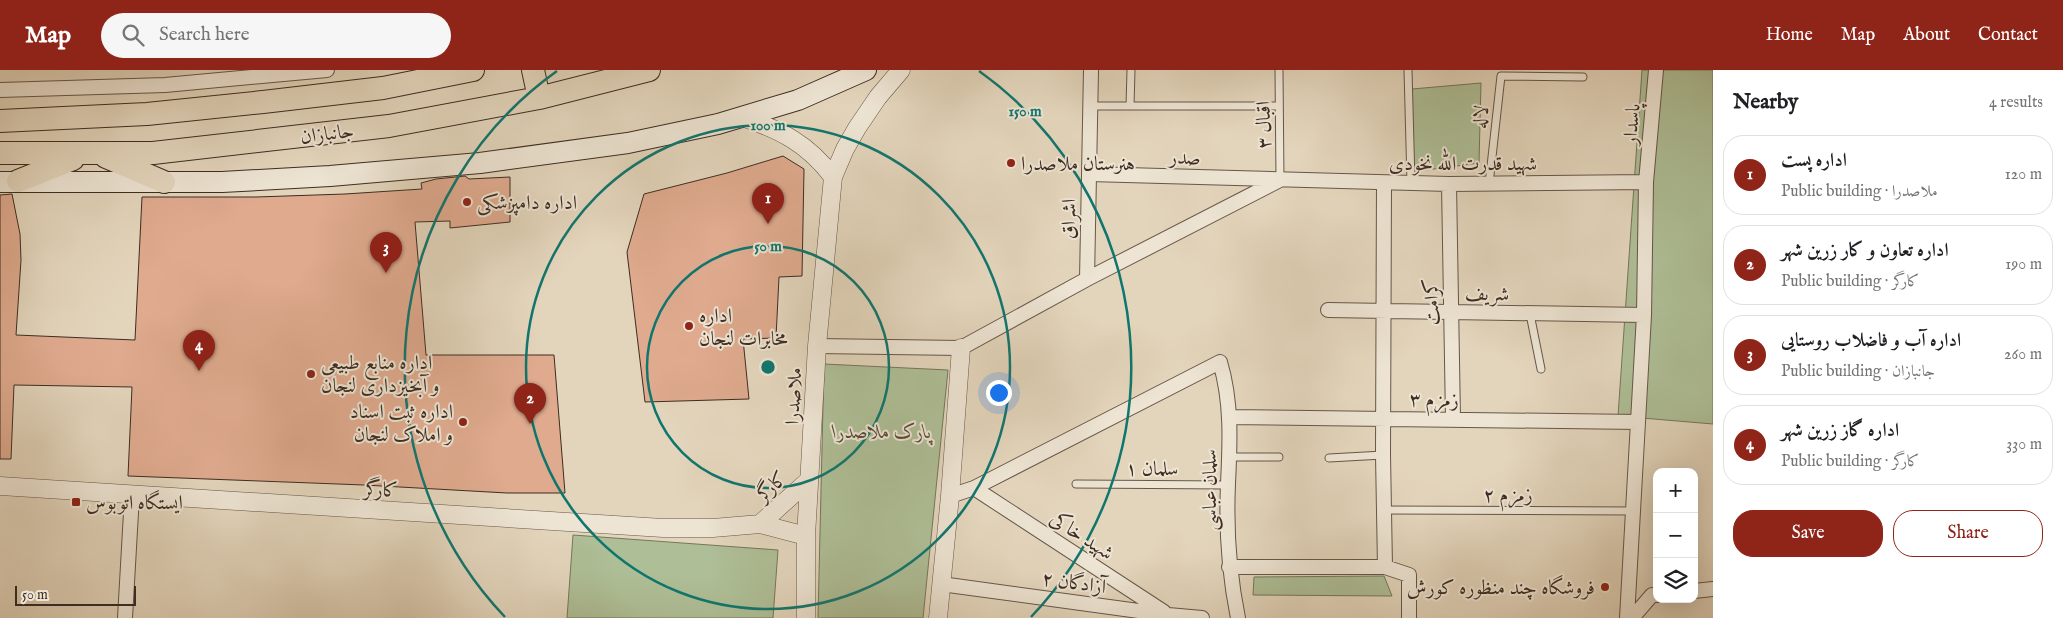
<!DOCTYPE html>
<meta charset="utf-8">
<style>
:root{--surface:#fff;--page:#f6f6f6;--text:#202124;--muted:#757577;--line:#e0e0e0;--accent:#8f2418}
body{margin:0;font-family:"IM FELL English",Amiri,serif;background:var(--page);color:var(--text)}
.controls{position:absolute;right:15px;bottom:15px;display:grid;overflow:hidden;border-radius:10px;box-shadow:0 5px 20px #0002}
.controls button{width:45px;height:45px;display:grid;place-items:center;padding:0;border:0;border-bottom:1px solid var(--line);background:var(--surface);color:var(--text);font:25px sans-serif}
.scale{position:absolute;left:15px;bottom:12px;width:121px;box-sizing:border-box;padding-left:5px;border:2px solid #3d2d23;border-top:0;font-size:14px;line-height:18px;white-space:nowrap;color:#3d2d23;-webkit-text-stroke:4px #ede4d3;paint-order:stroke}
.you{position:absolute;left:998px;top:322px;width:18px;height:18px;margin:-12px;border:4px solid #fff;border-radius:50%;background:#1a73e8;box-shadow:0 0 0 8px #1a73e833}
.badge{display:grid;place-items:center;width:32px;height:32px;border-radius:50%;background:var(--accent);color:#fff;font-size:16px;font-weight:700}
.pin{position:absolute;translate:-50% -41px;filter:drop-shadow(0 1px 2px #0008)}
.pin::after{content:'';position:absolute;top:26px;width:18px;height:15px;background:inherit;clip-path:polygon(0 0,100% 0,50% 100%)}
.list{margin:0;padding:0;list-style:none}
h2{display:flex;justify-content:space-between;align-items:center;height:65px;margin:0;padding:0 20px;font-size:21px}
h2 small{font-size:16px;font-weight:400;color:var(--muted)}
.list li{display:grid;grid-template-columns:32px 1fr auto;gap:15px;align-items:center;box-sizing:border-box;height:80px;margin:0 10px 10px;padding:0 10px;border:1px solid var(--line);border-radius:20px}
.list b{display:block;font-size:19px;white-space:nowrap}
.list p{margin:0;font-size:16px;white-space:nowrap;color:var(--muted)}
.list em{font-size:16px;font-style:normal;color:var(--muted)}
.actions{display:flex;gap:10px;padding:15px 20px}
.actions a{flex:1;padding:11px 0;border:1px solid var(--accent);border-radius:20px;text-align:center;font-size:18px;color:var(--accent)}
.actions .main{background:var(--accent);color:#fff}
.icon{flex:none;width:28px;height:28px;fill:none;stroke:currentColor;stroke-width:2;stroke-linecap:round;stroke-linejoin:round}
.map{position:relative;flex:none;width:1713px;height:548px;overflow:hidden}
header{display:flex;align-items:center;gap:30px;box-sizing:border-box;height:70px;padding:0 25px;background:var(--accent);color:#fff}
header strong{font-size:24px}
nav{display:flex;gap:28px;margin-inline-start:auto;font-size:18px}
.search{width:350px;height:45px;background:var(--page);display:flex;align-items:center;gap:12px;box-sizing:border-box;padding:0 18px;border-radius:28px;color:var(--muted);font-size:19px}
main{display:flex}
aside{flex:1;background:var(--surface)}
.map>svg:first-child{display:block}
.green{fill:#aebe96;stroke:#76765c}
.building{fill:#dfaa8e;stroke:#3d2d23}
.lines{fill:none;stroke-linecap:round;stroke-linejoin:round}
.service-casing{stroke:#665749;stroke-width:9}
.minor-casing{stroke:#665749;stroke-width:16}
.tertiary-casing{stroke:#665749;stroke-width:19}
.secondary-casing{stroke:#3d2d23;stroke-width:22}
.primary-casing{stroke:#3d2d23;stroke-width:24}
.service{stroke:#ede4d3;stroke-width:7}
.minor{stroke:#ede4d3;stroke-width:14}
.tertiary{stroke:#ede4d3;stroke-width:18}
.secondary{stroke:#ede4d3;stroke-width:20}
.primary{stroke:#e3d5bc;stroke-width:22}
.ring{fill:none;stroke:#0f766e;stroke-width:2.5}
.poi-dot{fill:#8f2418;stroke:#ede4d3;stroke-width:2}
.labels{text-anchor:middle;stroke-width:4;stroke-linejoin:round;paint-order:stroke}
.street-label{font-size:20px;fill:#3d2d23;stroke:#ede4d3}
.poi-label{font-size:20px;fill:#3d2d23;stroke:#ede4d3;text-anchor:start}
.park-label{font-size:20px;font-style:italic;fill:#544a3a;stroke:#ede4d3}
.centre{fill:#0f766e;stroke:#ede4d3;stroke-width:2.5}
.ring-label{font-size:15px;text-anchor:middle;font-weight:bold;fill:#0f766e;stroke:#ede4d3;stroke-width:4;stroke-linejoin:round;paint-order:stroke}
</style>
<header>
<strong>Map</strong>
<div class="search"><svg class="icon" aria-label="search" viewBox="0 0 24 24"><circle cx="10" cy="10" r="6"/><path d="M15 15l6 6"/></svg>Search here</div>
<nav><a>Home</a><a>Map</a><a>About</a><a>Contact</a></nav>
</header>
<main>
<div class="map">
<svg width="1713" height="548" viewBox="0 0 1713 548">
<rect width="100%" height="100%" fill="#e3d5bc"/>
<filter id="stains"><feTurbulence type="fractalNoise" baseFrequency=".004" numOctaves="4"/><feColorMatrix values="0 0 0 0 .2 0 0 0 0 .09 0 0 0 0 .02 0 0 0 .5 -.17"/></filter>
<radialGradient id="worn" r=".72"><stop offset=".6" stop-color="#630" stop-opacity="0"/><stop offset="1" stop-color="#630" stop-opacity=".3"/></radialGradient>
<!-- green -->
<path class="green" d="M1642 0H1713V354L1618 346Z
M1481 13 1479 93 1411 102 1412 19Z
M824 294 948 300 923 548H818Z
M573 465 778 480 773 548H567Z
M1384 506 1392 526 1253 525 1254 507Z"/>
<!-- building -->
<path class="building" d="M783 86 804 99 802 206 779 207 776 268 743 269 749 329 645 332 627 182 644 124 727 103Z
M465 106 469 109 510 107V152L450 158V151L415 152 426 285H554L565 423H507L364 415 128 406 132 317 14 315 11 389H0V125L12 124 20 164 21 190 16 265 135 270 142 127H256L345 124 422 119 421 113 436 109Z"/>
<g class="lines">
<!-- service casing -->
<g class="service-casing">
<path id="service" d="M1279 0 1280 110
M1408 0 1411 113
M1090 36H1279
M1130 36 1131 0
M1489 114 1501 6 1583 7
M1530 244 1541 299
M1230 387H1279
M1329 388 1383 385
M1076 414 1228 415
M1383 440 1633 441"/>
</g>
<!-- minor casing -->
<g class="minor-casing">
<path id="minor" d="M0 20 165 15 327 0
M1089 104 1449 114 1646 112
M1384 113 1383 385 1385 497
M1449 114 1453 349
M1087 209 1091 0
M1328 240 1644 245
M817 276 961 278 1087 209 1278 111
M1229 347 1638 352
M974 418 1164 542
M950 426 974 418 1220 292C1232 332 1230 373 1228 414 1226 459 1229 504 1238 548
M1229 497H1385L1409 505V548
M941 514 1168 545 1202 548
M1694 521 1713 519
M125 548 132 425
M1627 548 1644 245 1646 112 1656 0
M1632 548 1652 525H1657"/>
</g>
<!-- tertiary casing -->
<g class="tertiary-casing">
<path id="tertiary" d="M742 47C781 60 808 74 833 107
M0 416 663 458H713L760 454 806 466
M760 454 809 410
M806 548V466L817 276 833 107 845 79 857 58 878 27 901 0
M938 548 950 426 961 278"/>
</g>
<!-- secondary casing -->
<g class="secondary-casing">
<path id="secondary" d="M0 112H222L330 106 480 93 628 73 718 54 798 30 866 0"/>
</g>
<!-- primary casing -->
<g class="primary-casing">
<path id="primary" d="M533 0 539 28
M0 51 147 44 263 32 383 18 473 0
M0 83H153L389 56 539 28 649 0
M106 87 164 112
M18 111 73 89"/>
</g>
<!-- service -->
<use href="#service" class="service"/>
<!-- minor -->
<use href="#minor" class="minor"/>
<!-- tertiary -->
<use href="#tertiary" class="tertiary"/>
<!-- secondary -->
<use href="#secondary" class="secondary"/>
<!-- primary -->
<use href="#primary" class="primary"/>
</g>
<!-- distance rings -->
<g class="ring">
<circle cx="768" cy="297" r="121"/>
<circle cx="768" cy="297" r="242"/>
<path d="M505 547A363 363 0 0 1 557 1M979 1A363 363 0 0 1 1031 547"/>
</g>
<!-- markers -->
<g class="poi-dot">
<circle cx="1011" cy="93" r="5"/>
<circle cx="467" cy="132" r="5"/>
<circle cx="689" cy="256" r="5"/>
<circle cx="311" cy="304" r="5"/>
<circle cx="463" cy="352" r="5"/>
<rect x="71" y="427" width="10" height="10" rx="2.5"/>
<circle cx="1605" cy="517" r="5"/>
</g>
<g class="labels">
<!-- street labels -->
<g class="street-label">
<text transform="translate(1480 47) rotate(-84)" y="7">لاله</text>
<text transform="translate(1631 54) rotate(-85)" y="7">پاسدار</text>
<text transform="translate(1263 55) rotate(-91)" y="7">اقبال ۳</text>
<text transform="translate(327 63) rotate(-7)" y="7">جانبازان</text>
<text transform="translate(1185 87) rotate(2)" y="7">صدر</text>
<text x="1463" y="100">شهید قدرت الله نخودی</text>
<text transform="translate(1068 149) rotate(-89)" y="7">اشراق</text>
<text transform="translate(1487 223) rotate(1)" y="7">شریف</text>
<text transform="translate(1431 232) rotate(-91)" y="7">کرامت</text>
<text transform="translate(793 326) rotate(-87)" y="7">ملاصدرا</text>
<text transform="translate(1434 329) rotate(1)" y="7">زمزم ۳</text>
<text x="1152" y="405">سلمان ۱</text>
<text transform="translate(771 416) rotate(-42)" y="7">کارگر</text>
<text transform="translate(381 419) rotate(3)" y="7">کارگر</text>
<text transform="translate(1209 420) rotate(-90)" y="7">سلمان عباسی</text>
<text x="1508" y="431">زمزم ۲</text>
<text transform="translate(1082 465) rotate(33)" y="7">شهید خاکی</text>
<text transform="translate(1074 512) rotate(8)" y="7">آزادگان ۲</text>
</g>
<!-- poi labels -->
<g class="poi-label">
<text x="1021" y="100">هنرستان ملاصدرا</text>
<text x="477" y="139">اداره دامپزشکی</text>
<text x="699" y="252">اداره<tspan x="699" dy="23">مخابرات لنجان</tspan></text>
<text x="321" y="299">اداره منابع طبیعی<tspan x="321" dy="23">و آبخیزداری لنجان</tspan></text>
<text x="453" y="348" text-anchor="end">اداره ثبت اسناد<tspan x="453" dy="23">و املاک لنجان</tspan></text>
<text x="86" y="439">ایستگاه اتوبوس</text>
<text x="1595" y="524" text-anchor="end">فروشگاه چند منظوره کورش</text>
</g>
<!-- park labels -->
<g class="park-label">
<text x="882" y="368">پارک ملاصدرا</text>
</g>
</g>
<circle cx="768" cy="297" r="8" class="centre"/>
<g class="ring-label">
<text x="1025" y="46">150 m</text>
<text x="768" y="60">100 m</text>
<text x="768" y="181">50 m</text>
</g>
<rect width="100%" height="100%" filter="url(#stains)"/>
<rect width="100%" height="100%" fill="url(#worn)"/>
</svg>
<div class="controls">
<button>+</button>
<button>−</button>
<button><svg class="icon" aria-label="layers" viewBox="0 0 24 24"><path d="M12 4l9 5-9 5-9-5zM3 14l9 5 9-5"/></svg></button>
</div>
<div class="scale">50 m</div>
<div class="you"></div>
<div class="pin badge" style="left:768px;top:154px">1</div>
<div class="pin badge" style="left:530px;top:354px">2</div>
<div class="pin badge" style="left:386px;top:203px">3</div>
<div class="pin badge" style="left:199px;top:301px">4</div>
</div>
<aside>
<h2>Nearby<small>4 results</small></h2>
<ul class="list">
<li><span class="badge">1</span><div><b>اداره پست</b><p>Public building · ملاصدرا</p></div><em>120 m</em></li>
<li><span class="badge">2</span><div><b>اداره تعاون و کار زرین شهر</b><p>Public building · کارگر</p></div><em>190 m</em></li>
<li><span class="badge">3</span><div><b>اداره آب و فاضلاب روستایی</b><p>Public building · جانبازان</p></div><em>260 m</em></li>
<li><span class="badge">4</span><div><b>اداره گاز زرین شهر</b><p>Public building · کارگر</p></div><em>330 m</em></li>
</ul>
<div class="actions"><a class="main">Save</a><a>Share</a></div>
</aside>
</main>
